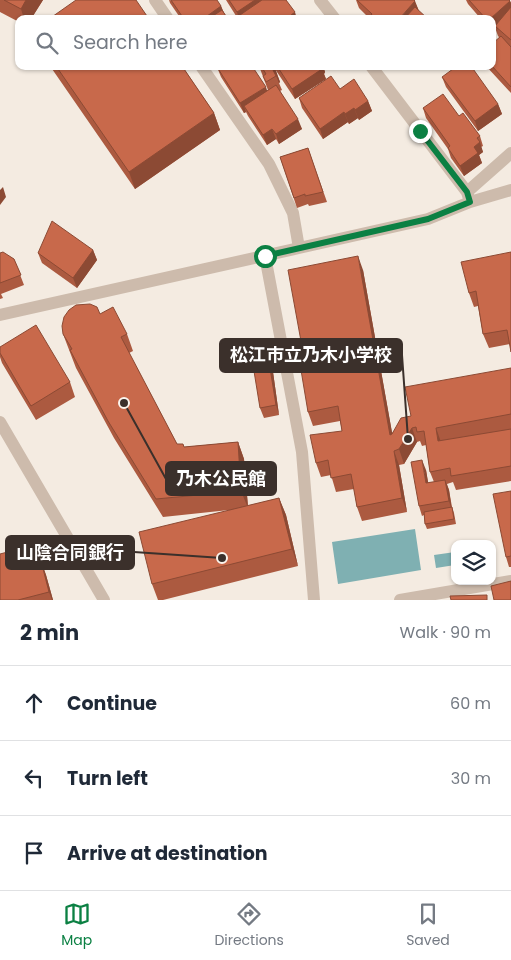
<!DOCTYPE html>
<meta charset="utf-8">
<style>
:root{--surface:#fff;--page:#f2f2f3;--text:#1f2937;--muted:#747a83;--line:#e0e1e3;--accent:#0b8043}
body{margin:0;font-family:Poppins,"Noto Sans JP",sans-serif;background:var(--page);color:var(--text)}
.controls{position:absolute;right:15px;bottom:15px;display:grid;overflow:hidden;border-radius:10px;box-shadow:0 1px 4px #0004}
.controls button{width:45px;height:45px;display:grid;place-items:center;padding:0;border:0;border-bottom:1px solid var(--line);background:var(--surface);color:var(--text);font:25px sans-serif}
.stop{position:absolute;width:15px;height:15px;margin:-11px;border:4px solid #0b8043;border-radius:50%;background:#fff}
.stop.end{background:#0b8043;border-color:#fff;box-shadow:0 1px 5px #0008}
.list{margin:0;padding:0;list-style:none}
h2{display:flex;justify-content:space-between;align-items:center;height:65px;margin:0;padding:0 20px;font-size:21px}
h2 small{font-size:16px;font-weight:400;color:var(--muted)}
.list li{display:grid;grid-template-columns:32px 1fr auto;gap:15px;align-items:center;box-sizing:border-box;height:75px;padding:0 20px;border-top:1px solid var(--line)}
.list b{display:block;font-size:19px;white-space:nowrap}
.list em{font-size:16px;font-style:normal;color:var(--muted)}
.icon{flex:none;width:28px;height:28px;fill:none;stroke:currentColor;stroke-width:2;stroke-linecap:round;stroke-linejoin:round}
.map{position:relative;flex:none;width:511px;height:600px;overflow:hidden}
.search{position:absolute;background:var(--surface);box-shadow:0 1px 4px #0004;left:15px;right:15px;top:15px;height:55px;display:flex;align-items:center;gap:12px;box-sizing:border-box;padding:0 18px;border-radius:10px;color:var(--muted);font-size:19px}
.sheet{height:290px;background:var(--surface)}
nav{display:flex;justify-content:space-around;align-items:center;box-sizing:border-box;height:70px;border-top:1px solid var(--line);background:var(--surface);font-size:14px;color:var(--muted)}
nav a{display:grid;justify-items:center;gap:2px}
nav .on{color:var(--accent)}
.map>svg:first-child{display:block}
.water{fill:#7fb0b2}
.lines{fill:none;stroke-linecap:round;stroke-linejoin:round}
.minor{stroke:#cdbbac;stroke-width:12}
.wall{fill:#ac5a40}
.shaded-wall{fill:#8c4a34}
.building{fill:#c8694b;stroke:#8c4a34}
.route{stroke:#0b8043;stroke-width:6}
.leader{fill:none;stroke:#3b302b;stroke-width:2}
.callout-dot{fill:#3b302b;stroke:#fbf5ee;stroke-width:2}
.callout{fill:#3b302b;stroke:#3b302b;stroke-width:2}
.callout-label{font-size:18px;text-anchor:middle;font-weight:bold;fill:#fff}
</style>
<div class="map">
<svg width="511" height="600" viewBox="0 0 511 600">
<rect width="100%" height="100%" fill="#f4ebe1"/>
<!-- water -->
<path class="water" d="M415 529 421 570 338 584 332 542Z
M455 552V565L436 568 434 555Z"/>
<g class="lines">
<!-- minor -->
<path class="minor" d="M155 0 168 19
M320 0 335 19
M371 66 467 192 470 202
M467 192 511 153
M299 248 428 219 470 202 511 190
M265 256 302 452 314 600
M0 315 299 248 293 213 269 164 201 66
M0 422 104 600
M400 600 511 581"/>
</g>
<!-- wall -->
<path class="wall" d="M0 0H43L31 19H19V22L0 12Z
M169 0 221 6 224 13 228 19H181L170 3Z
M226 0H286L297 19H238Z
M356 0H414L418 9 369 18 359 8Z
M466 0H509L510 1 511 3V93L486 66H492L499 37 498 36 492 19H481L468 4Z
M50 66H182L214 113 220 130 135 189Z
M259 66H323L325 72 324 74 326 79 295 99 275 69 280 82 279 83 282 90 280 91 302 129 279 144 276 139 267 145 248 116 246 112 244 113 221 77 217 67 267 91 268 90Z
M442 77 498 104 502 114 478 131 446 87Z
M340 89 368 101 372 111 359 120 358 118 349 124 348 122 323 139 302 108 299 98Z
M423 108 459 116 480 136 483 146 481 147 483 152 479 155 482 163 464 176 451 158 448 149 426 118Z
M308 148 327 202 309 206 308 204 297 208 280 157Z
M93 250 97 260 77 288 42 263 38 253Z
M511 252 510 344 489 348 483 334 478 306 474 307 469 293Z
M0 253 14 259 24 285 1 294 3 298 0 299Z
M363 270 392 433 411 416 511 368V481L456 490 453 482 447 484 449 490 452 507 454 513 456 524 427 529 425 524 424 515 422 516 419 506 426 470 428 483 434 482 430 472 426 445 422 446 420 441 417 442 404 464 399 465 407 512 362 521 357 507 354 489 336 492 331 475 321 477 316 463 342 431 340 421 313 426 308 412 305 363Z
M100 314 127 334 133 351 129 353 177 444 184 447 238 442 244 459 248 506 279 498 286 515 298 566 163 600H158L152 584 229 510 163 517 114 438 76 368 63 334Z
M0 353 70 382 75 397 36 420 2 363 0 357Z
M269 362 273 372 279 415 264 418 260 408Z
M511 491V567H509L506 557Z
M41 561 46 575 53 600H0L25 565Z"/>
<!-- shaded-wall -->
<path class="shaded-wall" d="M26 0H43L31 19H24L21 9Z
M255 0H273L240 15 241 19H239L237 12Z
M415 1 419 11 412 19H399Z
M510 1 511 3V13L492 30V19H490Z
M221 6 225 16 221 19H203Z
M295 12 297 19H286Z
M320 66H323L325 72 324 74 326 79 295 99 292 89Z
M275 68 280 82 279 83 276 76 273 70Z
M266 87 269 97 244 106 246 112 244 113 240 103Z
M368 101 372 111 359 120 355 110Z
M498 104 502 114 478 131 475 121Z
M354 108 358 118 349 124 345 114Z
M344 112 348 122 323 139 320 129Z
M214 113 220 130 135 189 129 172Z
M298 119 302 129 279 144 276 134Z
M272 129 276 139 267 145 263 135Z
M480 142 483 152 479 155 482 163 464 176 460 166 474 147Z
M3 187 6 197 0 205V190Z
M93 250 97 260 77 288 73 278Z
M358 256 363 270 395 449 390 435Z
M269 362 273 372 279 415 276 405Z
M412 428 417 442 404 464 399 449Z
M436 428 441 442 438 441Z
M238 442 244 459 248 508 241 491Z
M394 451 399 465 407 512 402 498Z
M422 460 426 470 430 493 426 483Z
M445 480 449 490 452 511 449 501Z
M279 498 286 515 298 566 292 549Z
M19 549 24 563 28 580 23 566Z
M41 561 46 575 53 600H52L49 592Z"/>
<!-- building -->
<path class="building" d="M4 0H26L21 9Z
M76 0H136L149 19H49Z
M171 0H217L221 6 203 19H184Z
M229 0H255L237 12Z
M262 0H286L295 12 286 19H242L240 15Z
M357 0H414L415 1 399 19H369V18L372 14Z
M469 0H509L510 1 490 19H486Z
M415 7 428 19H404Z
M511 7V40L495 26Z
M222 10 228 19H208Z
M501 36 511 47V87L492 66V44Z
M56 66H182L214 113 129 172Z
M218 66H252L266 87 240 103 217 67Z
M261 66H274L275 68 273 70 276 76 266 82 263 76 266 74Z
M277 66H320L322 69 292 89Z
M457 66H471L498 104 475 121 442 77Z
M331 76 340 89 354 79 368 101 355 110 354 108 345 114 344 112 320 129 299 98Z
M276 85 298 119 276 134 272 129 263 135 244 106Z
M443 94 459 116 463 113 480 136 477 138 480 142 474 147 478 153 460 166 448 148 450 146 423 108Z
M308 148 323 192 305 196V194L294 198 280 157Z
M52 221 93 250 73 278 38 253Z
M3 252 14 259 21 275 0 283V253Z
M511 252V352L507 330 483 334 476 291 469 293 461 262Z
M358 256 390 435 392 434 401 418 411 416 405 387 511 368V414L436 428 438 441 511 429V466L451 476 450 468 430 472 424 431 417 432 416 427 412 428 399 449 394 451 402 498 357 507 351 474 331 478 328 460 316 463 310 435 342 431 338 406 308 412 300 364 305 363 288 270Z
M90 304 97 307 100 314 113 307 127 334 121 337 177 444H183L184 447 238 442 241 491 156 499 108 421 70 350 72 349 63 334 62 326 64 317 69 310 76 305Z
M36 325 70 382 31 406 0 353V347Z
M269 362 276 405 260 408 253 365Z
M422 460 426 483 445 480 449 501 419 506 411 462Z
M511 491V556L506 557 493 494Z
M279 498 292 549 152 584 139 532Z
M452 507 454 519 425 524 424 512Z
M19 549 23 566 41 561 49 592 18 600H0V554Z
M511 581V600H494L491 586Z
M487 595V600H451L450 596Z"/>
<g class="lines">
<!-- route -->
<path class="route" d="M265 256 428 219 470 202 467 192 420 131"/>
</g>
<!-- callouts -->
<path class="leader" d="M408 439L402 355M124 403L166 479M222 558L134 552"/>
<g class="callout-dot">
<circle cx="408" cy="439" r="5"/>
<circle cx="124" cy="403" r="5"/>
<circle cx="222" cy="558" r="5"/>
</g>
<g class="callout">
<rect x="220" y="339" width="182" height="33" rx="5"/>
<rect x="166" y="462" width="110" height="33" rx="5"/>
<rect x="6" y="536" width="128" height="33" rx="5"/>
</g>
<g class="callout-label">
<text x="311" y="361">松江市立乃木小学校</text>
<text x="221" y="485">乃木公民館</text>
<text x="70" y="559">山陰合同銀行</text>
</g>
</svg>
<div class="controls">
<button><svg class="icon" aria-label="layers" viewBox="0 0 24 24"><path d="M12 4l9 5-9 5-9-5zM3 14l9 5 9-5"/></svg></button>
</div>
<div class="stop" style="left:265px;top:256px"></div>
<div class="stop end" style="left:420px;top:131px"></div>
<div class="search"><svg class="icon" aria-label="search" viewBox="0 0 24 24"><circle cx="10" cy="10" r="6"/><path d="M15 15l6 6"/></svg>Search here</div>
</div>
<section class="sheet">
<h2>2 min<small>Walk · 90 m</small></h2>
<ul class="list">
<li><svg class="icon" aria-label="ahead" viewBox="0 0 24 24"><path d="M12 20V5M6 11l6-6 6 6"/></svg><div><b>Continue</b></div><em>60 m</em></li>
<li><svg class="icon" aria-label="left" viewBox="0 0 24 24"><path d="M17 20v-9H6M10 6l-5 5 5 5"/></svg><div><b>Turn left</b></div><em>30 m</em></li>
<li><svg class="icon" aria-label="arrive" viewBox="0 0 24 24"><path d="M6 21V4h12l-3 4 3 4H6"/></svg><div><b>Arrive at destination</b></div></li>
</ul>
</section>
<nav>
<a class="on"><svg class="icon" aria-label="map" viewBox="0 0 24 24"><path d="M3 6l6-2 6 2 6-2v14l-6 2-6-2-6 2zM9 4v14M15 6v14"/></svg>Map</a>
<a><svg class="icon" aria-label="directions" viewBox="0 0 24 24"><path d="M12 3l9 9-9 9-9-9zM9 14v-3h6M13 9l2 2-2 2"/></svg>Directions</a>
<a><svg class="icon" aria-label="saved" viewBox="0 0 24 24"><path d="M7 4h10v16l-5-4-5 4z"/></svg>Saved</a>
</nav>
